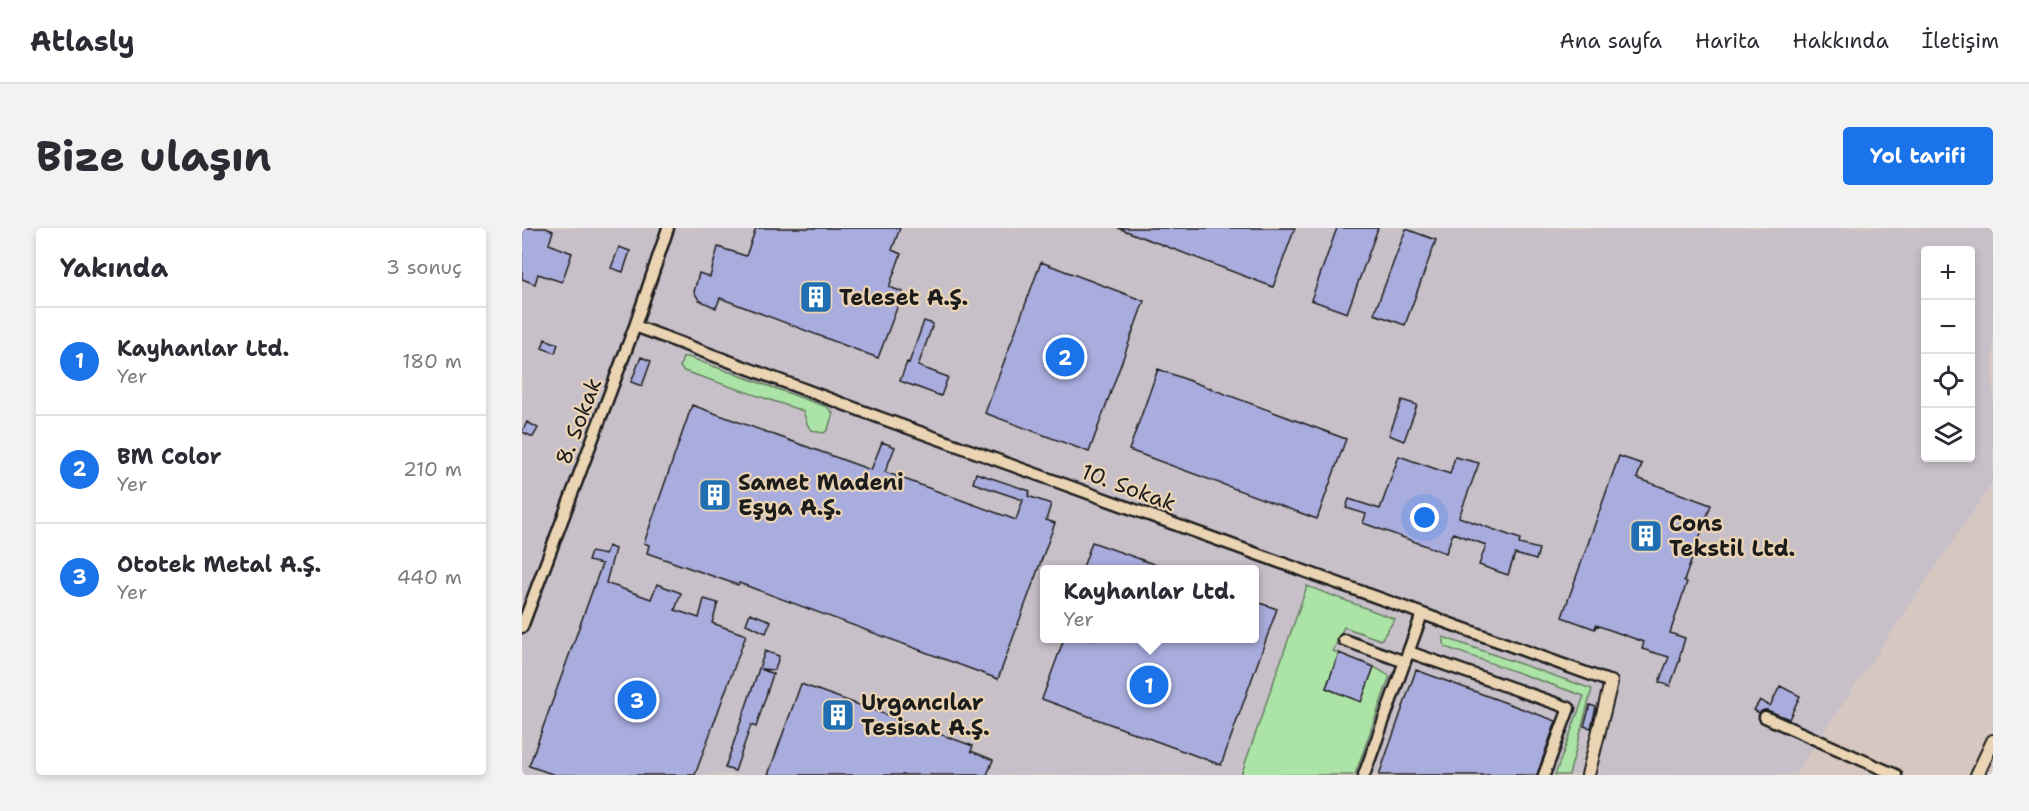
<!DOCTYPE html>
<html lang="tr">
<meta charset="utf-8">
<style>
:root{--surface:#fff;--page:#f2f2f3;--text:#2b2b33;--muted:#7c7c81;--line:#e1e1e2;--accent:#1a73e8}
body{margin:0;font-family:"Shantell Sans",sans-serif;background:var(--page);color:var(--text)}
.controls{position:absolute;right:18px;top:18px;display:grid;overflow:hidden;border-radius:6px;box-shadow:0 3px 9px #0003}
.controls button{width:54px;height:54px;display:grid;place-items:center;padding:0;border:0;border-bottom:2px solid var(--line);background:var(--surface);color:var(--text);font:30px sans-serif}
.you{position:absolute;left:903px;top:290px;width:21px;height:21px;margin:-15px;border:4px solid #fff;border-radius:50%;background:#1a73e8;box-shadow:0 0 0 9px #1a73e833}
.badge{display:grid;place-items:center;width:39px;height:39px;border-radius:50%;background:var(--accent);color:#fff;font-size:20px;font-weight:700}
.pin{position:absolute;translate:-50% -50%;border:3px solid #fff;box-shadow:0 2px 6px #0006}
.popup{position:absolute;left:518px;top:337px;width:219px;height:78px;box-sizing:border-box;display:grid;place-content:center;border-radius:6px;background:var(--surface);filter:drop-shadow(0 2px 4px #0005);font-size:20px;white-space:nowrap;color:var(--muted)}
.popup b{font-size:22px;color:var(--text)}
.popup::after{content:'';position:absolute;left:50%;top:100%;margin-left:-12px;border:12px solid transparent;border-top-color:var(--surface)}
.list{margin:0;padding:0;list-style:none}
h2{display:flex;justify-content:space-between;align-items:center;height:78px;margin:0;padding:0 24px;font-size:26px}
h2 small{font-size:20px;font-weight:400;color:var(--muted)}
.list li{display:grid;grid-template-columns:39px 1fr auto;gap:18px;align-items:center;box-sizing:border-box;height:108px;padding:0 24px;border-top:2px solid var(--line)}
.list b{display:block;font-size:22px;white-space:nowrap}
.list p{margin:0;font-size:20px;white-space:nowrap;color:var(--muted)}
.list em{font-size:20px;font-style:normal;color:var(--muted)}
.icon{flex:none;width:33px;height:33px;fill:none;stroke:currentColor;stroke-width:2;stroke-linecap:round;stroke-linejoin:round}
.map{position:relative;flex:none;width:1471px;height:547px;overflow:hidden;border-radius:6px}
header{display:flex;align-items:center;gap:36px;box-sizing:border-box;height:84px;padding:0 30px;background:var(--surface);border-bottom:2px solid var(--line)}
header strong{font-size:28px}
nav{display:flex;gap:33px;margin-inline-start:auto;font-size:21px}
.intro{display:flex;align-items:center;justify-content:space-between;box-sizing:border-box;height:144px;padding:0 36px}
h1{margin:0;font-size:42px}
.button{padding:15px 27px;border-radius:6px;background:var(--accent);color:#fff;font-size:21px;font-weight:700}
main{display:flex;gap:36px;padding:0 36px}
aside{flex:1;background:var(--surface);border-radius:6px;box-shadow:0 3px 9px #0003}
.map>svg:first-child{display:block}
.built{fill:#c8c0c9;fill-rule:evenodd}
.green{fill:#ace3a6;stroke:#648061;stroke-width:1.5}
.building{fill:#a9adde;stroke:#1c1c1c;stroke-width:1.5}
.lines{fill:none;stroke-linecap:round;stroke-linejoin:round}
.minor-casing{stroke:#1c1c1c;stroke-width:15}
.tertiary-casing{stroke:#1c1c1c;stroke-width:16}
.minor{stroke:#ead4b3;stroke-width:10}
.tertiary{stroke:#ead4b3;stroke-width:12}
.labels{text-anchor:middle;stroke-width:4.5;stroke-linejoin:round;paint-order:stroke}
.poi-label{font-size:22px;font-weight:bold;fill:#1c1c1c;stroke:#ead4b3;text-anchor:start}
.street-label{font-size:22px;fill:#1c1c1c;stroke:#ead4b3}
</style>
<header>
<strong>Atlasly</strong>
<nav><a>Ana sayfa</a><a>Harita</a><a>Hakkında</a><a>İletişim</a></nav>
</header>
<div class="intro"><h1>Bize ulaşın</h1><a class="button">Yol tarifi</a></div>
<main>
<aside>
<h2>Yakında<small>3 sonuç</small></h2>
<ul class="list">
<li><span class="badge">1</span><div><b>Kayhanlar Ltd.</b><p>Yer</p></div><em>180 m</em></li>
<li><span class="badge">2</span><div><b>BM Color</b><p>Yer</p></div><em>210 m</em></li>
<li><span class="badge">3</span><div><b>Ototek Metal A.Ş.</b><p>Yer</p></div><em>440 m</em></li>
</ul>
</aside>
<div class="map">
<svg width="1471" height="547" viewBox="0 0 1471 547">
<rect width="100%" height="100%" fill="#d6c8c0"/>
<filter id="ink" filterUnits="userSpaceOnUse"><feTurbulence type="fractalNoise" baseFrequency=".0167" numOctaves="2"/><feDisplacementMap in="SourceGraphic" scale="12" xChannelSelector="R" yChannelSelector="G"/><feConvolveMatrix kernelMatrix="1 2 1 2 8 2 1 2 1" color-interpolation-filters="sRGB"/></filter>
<g filter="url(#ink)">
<!-- built -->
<path class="built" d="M0 0H1471V254L1273 547H0ZM1404 22H1448V230H1404ZM522 342H732V410H522Z"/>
<!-- green -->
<path class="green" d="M161 129H166L305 179 311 185 306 201 302 205C282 202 287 198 281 183L162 143 158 139Z
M785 358 873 391 859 412 822 399 811 423 817 425 804 460 839 473 852 439 868 448 833 547H719Z
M921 409 1070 461 1047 547H1033L1062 468 923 419Z"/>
<!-- building -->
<path class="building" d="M0 0H24L31 3 27 16 50 25 40 54 16 46 13 56 0 51Z
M234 0H378L370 22 379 26 367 59 381 64 356 130 198 70 194 80 177 72 172 64 177 45 188 49 196 19 224 28Z
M596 0H773L751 59Z
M815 0H856L825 85 789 72Z
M884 1 914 12 883 97 852 86Z
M97 19 108 23 101 44 89 40Z
M519 34 622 73 567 224 463 185Z
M402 93 411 96 396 138 426 149 419 168 378 153 385 134 387 135Z
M23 111 36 116 33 125 20 120Z
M119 129 129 133 120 158 109 154Z
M636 141 824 211 795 291 607 222Z
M880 172 895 177 882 213 867 207Z
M170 177 349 242 360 214 373 219 363 244 494 292 501 272 451 255 454 245 508 263 506 268 529 276 524 292 533 295 476 451 217 355 216 357 125 325 127 317 122 315Z
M5 194 16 200 11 209 0 204Z
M877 228 928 246 933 229 957 235 937 289 998 311 997 316 1017 321 1014 332 993 326 986 347 957 337 964 317 931 305 924 325 841 295 844 286 824 280 827 271 858 281Z
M1097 228 1120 236 1115 250 1189 277 1162 353 1165 354 1148 405 1163 410 1157 431H1158L1148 458 1137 454 1147 429 1120 421 1122 414 1074 397 1073 401 1040 389Z
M570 314 643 340V342H560Z
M86 318 93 321 84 355 129 371 135 356 159 365 153 382 177 390 182 371 196 375 190 395 224 407 173 547H33L7 538 80 336 66 333 69 324 83 327Z
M732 373 755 381 699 537 520 471 542 411H732Z
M228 385 249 393 244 405 224 396Z
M243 423 257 428 253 442 239 441 251 446 234 499 229 497 213 543 203 540Z
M817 425 852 439 839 474 804 460Z
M894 442 1034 493 1015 547H857Z
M279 456 451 518 449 523 471 532 465 547H246Z
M1258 458 1278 468 1267 491 1245 482H1242L1237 485 1232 482 1238 472 1248 478Z
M1068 477 1074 479 1069 500 1062 498Z"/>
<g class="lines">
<!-- minor casing -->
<g class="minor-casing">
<path id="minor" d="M113 98 356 189 1089 454
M0 399 113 98 146 0
M822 412 883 434
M887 424 1047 480 1022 547
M1243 489 1374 547
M842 547 900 386"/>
</g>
<!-- tertiary casing -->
<g class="tertiary-casing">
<path id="tertiary" d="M1066 547 1089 454
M1455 547 1471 513"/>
</g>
<!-- minor -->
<use href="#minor" class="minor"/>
<!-- tertiary -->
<use href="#tertiary" class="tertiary"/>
</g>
</g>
<!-- icons -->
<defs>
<g id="building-square" transform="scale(1.725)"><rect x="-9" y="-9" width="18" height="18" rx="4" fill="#1f6fb2" stroke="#ead4b3"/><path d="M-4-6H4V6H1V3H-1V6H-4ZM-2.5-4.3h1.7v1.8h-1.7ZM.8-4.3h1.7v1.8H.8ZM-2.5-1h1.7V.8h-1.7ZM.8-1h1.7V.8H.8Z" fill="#fff"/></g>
</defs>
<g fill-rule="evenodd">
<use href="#building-square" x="294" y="69"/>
<use href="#building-square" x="193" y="267"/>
<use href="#building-square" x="1124" y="308"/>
<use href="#building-square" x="316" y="487"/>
</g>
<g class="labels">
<!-- poi labels -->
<g class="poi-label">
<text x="317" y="77">Teleset A.Ş.</text>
<text x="216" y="262">Samet Madeni<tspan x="216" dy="25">Eşya A.Ş.</tspan></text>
<text x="1147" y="303">Cons<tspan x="1147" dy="25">Tekstil Ltd.</tspan></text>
<text x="339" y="482">Urgancılar<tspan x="339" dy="25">Tesisat A.Ş.</tspan></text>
</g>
<!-- street labels -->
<g class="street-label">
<text transform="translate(56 193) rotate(-69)" y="8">8. Sokak</text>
<text transform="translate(607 259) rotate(20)" y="8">10. Sokak</text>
</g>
</g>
</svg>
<div class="controls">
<button>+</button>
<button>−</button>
<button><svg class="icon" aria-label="locate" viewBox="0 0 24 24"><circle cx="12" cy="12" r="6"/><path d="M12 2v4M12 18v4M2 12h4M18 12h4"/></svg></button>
<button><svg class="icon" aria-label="layers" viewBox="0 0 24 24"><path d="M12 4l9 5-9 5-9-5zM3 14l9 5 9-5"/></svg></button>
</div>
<div class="you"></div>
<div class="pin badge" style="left:627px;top:457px">1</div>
<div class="popup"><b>Kayhanlar Ltd.</b>Yer</div>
<div class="pin badge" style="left:543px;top:129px">2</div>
<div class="pin badge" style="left:115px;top:472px">3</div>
</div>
</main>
